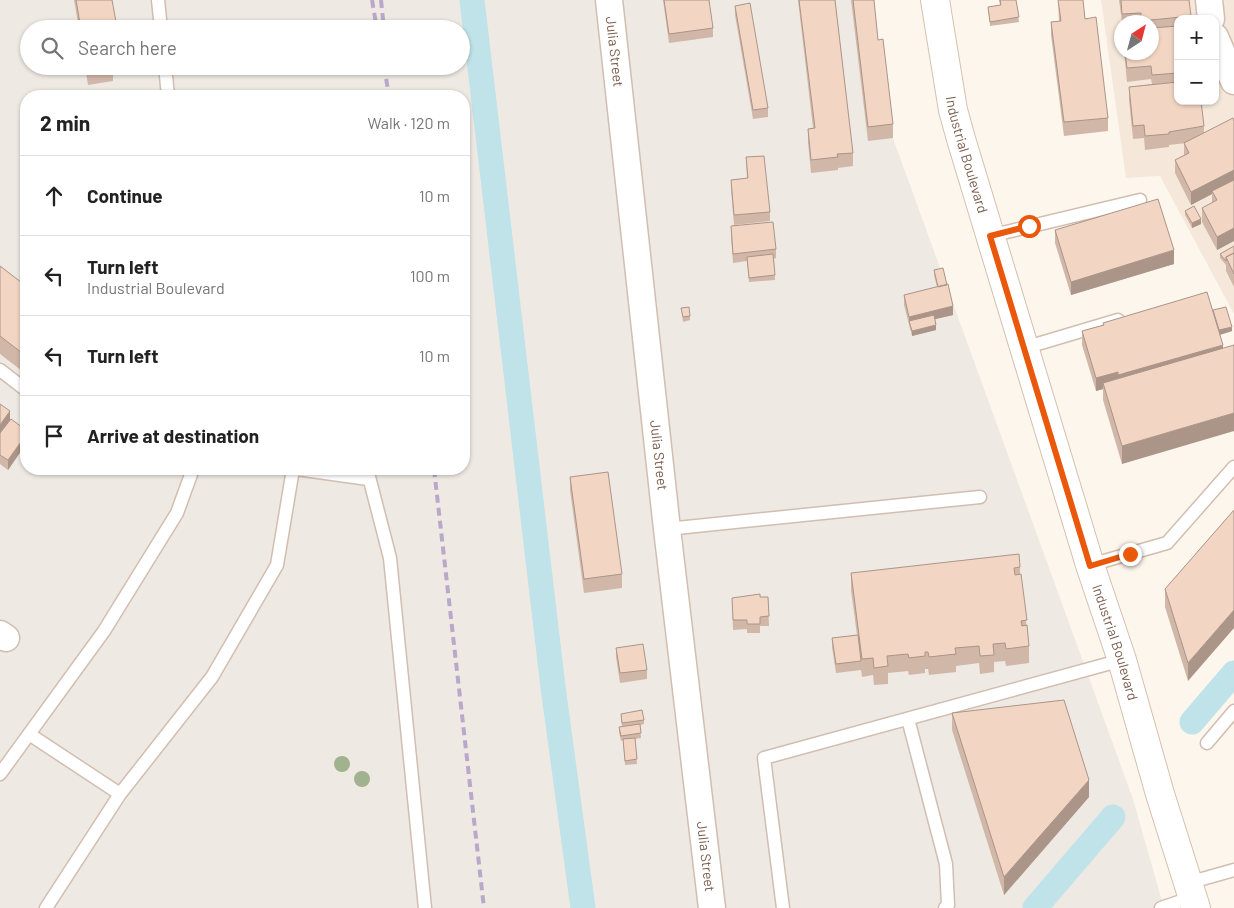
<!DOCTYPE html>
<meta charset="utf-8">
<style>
:root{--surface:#fff;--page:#f2f2f2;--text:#222;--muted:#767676;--line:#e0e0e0}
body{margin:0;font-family:Barlow,sans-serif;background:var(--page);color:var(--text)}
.controls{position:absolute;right:15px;top:15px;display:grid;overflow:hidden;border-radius:10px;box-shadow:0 1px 4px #0004}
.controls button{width:45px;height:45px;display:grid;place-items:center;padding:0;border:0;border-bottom:1px solid var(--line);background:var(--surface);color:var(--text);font:25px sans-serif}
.compass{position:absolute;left:1114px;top:15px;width:45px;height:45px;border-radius:50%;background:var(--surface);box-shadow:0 1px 4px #0004;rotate:36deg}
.stop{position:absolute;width:15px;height:15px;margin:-11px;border:4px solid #ea580c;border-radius:50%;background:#fff}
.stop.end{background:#ea580c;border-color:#fff;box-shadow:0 1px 5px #0008}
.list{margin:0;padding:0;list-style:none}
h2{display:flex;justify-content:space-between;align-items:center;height:65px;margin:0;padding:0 20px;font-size:21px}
h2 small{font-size:16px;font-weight:400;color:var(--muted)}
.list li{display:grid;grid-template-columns:32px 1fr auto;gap:15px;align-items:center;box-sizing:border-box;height:80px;padding:0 20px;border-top:1px solid var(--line)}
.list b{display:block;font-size:19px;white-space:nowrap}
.list p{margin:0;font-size:16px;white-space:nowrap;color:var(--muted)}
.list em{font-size:16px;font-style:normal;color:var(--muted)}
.icon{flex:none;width:28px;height:28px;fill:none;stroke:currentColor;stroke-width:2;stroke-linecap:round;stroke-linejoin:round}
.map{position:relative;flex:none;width:1234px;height:908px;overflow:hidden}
.search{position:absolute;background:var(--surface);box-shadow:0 1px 4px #0004;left:20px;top:20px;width:450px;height:55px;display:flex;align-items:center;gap:12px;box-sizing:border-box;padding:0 18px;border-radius:28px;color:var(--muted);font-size:19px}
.panel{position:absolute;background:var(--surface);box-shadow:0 1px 4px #0004;left:20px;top:90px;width:450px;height:385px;border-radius:20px}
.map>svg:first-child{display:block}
.residential{fill:#f5e8da;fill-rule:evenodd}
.industrial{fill:#efe9e4;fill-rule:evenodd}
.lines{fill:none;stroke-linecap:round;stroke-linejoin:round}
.canal{stroke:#bfe3e8;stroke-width:25}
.service-casing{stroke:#d1beb0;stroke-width:15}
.minor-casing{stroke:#d1beb0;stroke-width:29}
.secondary-casing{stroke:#d6c0b0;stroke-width:30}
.service{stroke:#fff;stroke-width:12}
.minor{stroke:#fff;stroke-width:26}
.secondary{stroke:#fff;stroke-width:28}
.rail{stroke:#b9a8c9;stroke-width:4;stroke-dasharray:8 5;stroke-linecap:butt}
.tree{fill:#a0b28e}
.wall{fill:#d1b7a8}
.shaded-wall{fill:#aa9588}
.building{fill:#f3d5c3;stroke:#aa9588}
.route{stroke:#ea580c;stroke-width:6}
.labels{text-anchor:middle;stroke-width:4;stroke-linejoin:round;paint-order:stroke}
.street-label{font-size:14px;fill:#7a5c4d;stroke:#fffaf3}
</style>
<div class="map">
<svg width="1234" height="908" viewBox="0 0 1234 908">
<rect width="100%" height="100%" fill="#fdf6ec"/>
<!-- residential -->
<path class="residential" d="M1101 0H1234V314L1160 176 1126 178ZM1178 19H1215V101H1178ZM1122 22H1152V52H1122Z"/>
<!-- industrial -->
<path class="industrial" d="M0 0H870L882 108 1133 799 1164 908H0ZM29 29H461V66H29ZM26 96H464V469H26Z"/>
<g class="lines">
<!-- canal -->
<path class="canal" d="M472 0 553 687 583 908
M1192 722 1234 673
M1035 908 1113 817"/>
<!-- service casing -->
<g class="service-casing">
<path id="service" d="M158 0 161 29
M165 66 168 96
M990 236 1140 200
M1024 348 1118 320
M0 370 26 390
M297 469 368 479
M367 469 390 558 425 908
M667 529 980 497
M1090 565 1167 543 1234 467
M908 719 946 864 948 905 945 908
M29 734 120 794 46 908
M1207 743 1234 711
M0 774 104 631 177 513 193 469
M120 794 212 677 277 565 293 469
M1188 883 1234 870
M783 908 764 758 1122 660
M1161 908 1193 897"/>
</g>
<!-- minor casing -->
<g class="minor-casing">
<g id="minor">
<path id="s1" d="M609 0 667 529 712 908"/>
<path d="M1209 0 1211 19"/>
<path d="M1215 37 1234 81"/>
<path d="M0 634 6 638"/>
</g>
</g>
<!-- secondary casing -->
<g class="secondary-casing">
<g id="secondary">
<path id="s2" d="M935 0 953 110 961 139 1090 565 1122 660 1160 794 1196 908"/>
</g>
</g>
<!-- service -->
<use href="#service" class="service"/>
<!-- minor -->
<use href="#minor" class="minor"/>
<!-- secondary -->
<use href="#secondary" class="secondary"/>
<!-- rail -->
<path class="rail" d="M372 0 377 29
M381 0 384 29
M384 66 389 96
M434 469 484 908"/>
</g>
<!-- trees -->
<g class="tree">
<circle cx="342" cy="764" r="8"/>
<circle cx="362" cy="779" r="8"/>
</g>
<!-- wall -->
<path class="wall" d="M74 0H112L117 29H79Z
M663 0H709L713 28V37L669 43Z
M798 0H835L853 153V166L838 168V170L811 173 808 142V129L813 128Z
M851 0H874L878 40 893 124V138L868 141Z
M999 0H1016L1019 22 990 26 988 7 1000 5Z
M1058 0H1083L1085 19 1108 118V131L1064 136 1051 35V22L1059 21Z
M1119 0H1189L1191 19H1178V101L1204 126V133L1234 121V241L1217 250 1202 222V208L1212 203V194L1191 205 1175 173V160L1184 155V143H1186L1169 145V147L1145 150 1144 138 1133 139 1129 100V87L1152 84 1151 79 1127 82 1124 52H1152V22H1122Z
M735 6 768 108V117L753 119 735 15Z
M85 66H113V81L88 85Z
M746 157 770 212V221L734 225 731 189V180L747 179Z
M1185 211 1201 224 1192 228 1185 215Z
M731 226 776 249V258L774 259 775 280 749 282 747 261 733 263 731 236Z
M1055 230 1174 264 1071 295 1055 243Z
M1234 246V287L1226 271V265L1220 258V254Z
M0 266 26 286V374L0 354Z
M934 270 953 315 935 319 936 330 912 336 904 305V295L937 287 934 275Z
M681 308 690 316V320L683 322Z
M1213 312 1232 331 1220 335 1122 464 1103 400V389L1096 391 1082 345V331L1103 325V323Z
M0 404 10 420 26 430V444L8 470 0 464Z
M570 477 622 574V588L584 593 570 490Z
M1234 510 1188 681 1165 607V589Z
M1020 567V574L1029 646V663L1006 666 1005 661 994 662V672L980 674 979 663 956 666V672L929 675 928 669H925V673L909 675 908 671 888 673V684L874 685 873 675 862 677 861 670 836 673 832 647V638L857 635 851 590V573Z
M768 597 769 626H760V633H747V629L733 630 732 598Z
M616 648 647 670V679L620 683 616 657Z
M952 713 1089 797 1004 895 952 730Z
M621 714 644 720V724L640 725 641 738 635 739 637 764 625 765 623 740 621 741 619 732V727H622Z"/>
<!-- shaded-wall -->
<path class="shaded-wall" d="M1234 170V183L1212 191V194L1191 205V192Z
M1201 219V224L1192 228V223Z
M1234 228V241L1217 250V237Z
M1174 250V264L1071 295V282Z
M953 306V315L910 325 909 321V317Z
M936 325V330L912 336V331Z
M1232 327V331L1219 335V330Z
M1223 345V358L1118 388V375Z
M1118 372V385L1103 383V389L1096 391V378Z
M10 411V420L0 434V425Z
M1234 413V431L1122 464V446Z
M26 435V444L8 470V460Z
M1234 610V628L1188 681V663Z
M1089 780V797L1004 895V877Z"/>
<!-- building -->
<path class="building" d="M76 0H112L117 27 108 29H81Z
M664 0H709L713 28 669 34Z
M799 0H835L853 153 837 154 838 157 811 160 808 129 815 128Z
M853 0H874L878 40 883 39 893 124 868 127Z
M1000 0H1016L1019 17 990 22 988 7 1001 5Z
M1058 0H1083L1085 19 1096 17 1108 118 1064 122 1051 22 1061 21Z
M1121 0H1189L1191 16 1141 21V13L1122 14Z
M750 3 768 108 753 110 735 6Z
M1178 26V73L1152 75 1151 66 1127 68 1125 52H1152V28Z
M87 66H113V68L88 72Z
M1178 82V101H1201L1204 126 1169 132V134L1145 136 1144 125 1133 126 1129 87Z
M1233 118 1234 121V170L1191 192 1175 160 1189 153 1184 143Z
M764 156 770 212 734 215 731 180 748 178 746 157Z
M1234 180V228L1217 237 1202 208 1217 200 1212 191Z
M1158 199 1174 250 1071 282 1055 230Z
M1194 206 1201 219 1192 223 1185 211Z
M773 222 776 249 733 254 731 226Z
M1234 246V253L1226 257V261L1220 254Z
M1234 253V274L1226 257Z
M773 254 775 275 749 278 747 257Z
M0 266 26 286V356L0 336Z
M943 268 947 285 938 287 934 270Z
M948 284 953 306 909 317 904 295Z
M1207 292 1223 345 1118 375V372L1096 378 1082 331 1104 325 1103 323Z
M689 307 690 316 683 317 681 308Z
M1226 307 1232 327 1219 330 1213 310Z
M934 315 936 325 912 331 909 321Z
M1234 345V413L1122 446 1103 383Z
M0 404 10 411 0 425Z
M11 419 26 430V435L8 460 0 455V433Z
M608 472 622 574 584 579 570 477Z
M1234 510V610L1188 663 1165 589Z
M1019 554 1020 567 1014 568 1015 575 1021 574 1027 620 1021 621 1022 626 1027 625 1029 646 1006 649 1005 643 993 644 994 655 980 656 979 646 955 648 956 654 929 657 928 652H925V656L909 658 908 654 887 656 888 666 874 668 873 658 862 659 851 573Z
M760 594V597H768L769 616 760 617V624H747V620H733L732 598Z
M858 635 861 661 836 664 832 638Z
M643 644 647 670 620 673 616 648Z
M1064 700 1089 780 1004 877 952 713Z
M642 710 644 720 622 723 621 714Z
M640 724 641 733 621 736 619 727Z
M635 738 637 759 625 761 623 739Z"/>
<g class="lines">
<!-- route -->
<path class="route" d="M1029 226 990 236 1090 566 1130 554"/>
</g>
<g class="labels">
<!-- street labels -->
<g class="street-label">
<text dy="5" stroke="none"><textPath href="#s1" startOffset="52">Julia Street</textPath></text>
<text dy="5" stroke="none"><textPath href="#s2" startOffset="158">Industrial Boulevard</textPath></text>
<text dy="5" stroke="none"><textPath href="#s1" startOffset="458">Julia Street</textPath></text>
<text dy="5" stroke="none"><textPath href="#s2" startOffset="668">Industrial Boulevard</textPath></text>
<text dy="5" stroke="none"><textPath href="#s1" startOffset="862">Julia Street</textPath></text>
</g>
</g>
</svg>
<div class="controls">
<button>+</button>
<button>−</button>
</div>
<svg class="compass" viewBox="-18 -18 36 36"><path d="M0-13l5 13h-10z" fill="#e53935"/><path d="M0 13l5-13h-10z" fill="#767676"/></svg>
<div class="stop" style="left:1029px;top:226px"></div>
<div class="stop end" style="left:1130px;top:554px"></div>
<div class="search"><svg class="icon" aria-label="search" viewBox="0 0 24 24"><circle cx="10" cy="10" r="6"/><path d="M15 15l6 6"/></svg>Search here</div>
<section class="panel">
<h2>2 min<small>Walk · 120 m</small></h2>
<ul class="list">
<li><svg class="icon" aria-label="ahead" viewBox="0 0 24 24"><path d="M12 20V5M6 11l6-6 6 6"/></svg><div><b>Continue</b></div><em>10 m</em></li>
<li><svg class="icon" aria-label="left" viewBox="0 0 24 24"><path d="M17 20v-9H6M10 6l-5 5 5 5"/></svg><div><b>Turn left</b><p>Industrial Boulevard</p></div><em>100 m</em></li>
<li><svg class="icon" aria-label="left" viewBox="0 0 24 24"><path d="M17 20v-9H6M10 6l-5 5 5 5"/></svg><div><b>Turn left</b></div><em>10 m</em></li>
<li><svg class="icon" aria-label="arrive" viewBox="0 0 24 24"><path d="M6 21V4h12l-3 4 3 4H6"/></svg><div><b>Arrive at destination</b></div></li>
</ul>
</section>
</div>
